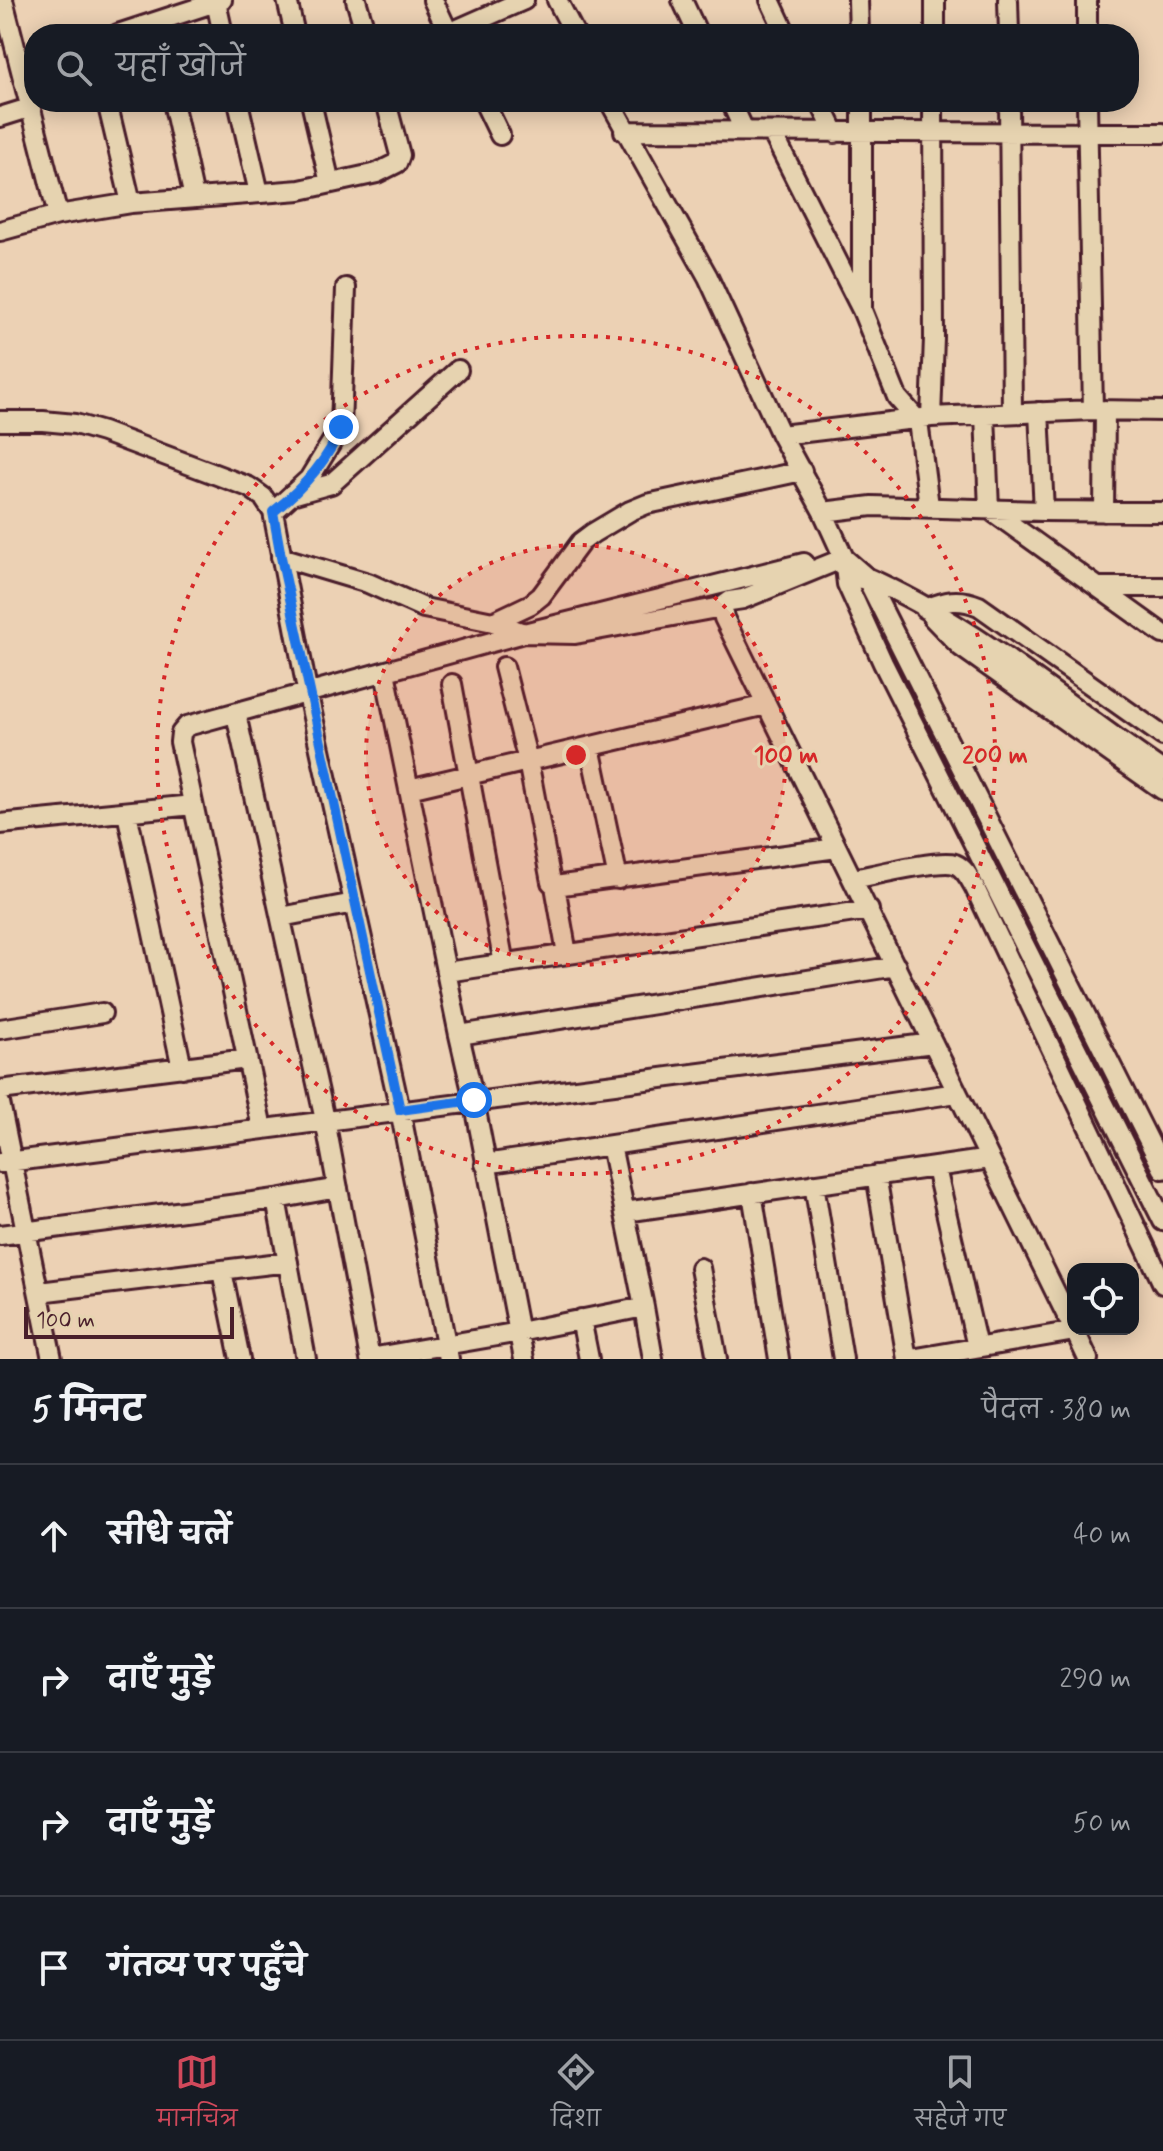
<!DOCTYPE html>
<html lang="hi">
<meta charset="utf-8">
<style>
:root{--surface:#171b24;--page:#20242c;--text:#f1f3f6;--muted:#9ea1a6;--line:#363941;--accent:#d1495b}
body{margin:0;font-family:Mynerve,"Playpen Sans Deva",sans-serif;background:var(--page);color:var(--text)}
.controls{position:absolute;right:24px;bottom:24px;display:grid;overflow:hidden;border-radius:16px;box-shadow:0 4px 20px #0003}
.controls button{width:72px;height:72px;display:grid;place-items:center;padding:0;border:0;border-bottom:2px solid var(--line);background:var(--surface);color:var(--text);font:40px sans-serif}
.scale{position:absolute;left:24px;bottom:20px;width:210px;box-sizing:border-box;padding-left:8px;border:4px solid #4a1f2b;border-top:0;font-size:22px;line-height:28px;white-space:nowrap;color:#4a1f2b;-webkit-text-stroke:6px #e6d3b0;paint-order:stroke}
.stop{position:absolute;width:24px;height:24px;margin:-18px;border:6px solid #1a73e8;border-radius:50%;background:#fff}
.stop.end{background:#1a73e8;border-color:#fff;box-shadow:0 2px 8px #0008}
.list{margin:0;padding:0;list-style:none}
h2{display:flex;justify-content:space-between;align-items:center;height:104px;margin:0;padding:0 32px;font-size:34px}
h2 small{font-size:26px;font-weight:400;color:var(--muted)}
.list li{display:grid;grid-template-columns:52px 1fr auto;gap:24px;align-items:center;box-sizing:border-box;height:144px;padding:0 32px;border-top:2px solid var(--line)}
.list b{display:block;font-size:30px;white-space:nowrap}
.list em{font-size:26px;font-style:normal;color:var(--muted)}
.icon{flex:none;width:44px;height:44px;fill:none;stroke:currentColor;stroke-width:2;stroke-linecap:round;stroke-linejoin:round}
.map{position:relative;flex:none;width:1163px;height:1359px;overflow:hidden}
.search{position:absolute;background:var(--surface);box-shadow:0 4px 20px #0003;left:24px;right:24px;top:24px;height:88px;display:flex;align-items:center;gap:20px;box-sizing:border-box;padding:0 28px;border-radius:32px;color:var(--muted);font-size:30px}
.sheet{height:680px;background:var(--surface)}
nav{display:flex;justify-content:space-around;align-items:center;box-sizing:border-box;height:112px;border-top:2px solid var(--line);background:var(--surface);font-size:22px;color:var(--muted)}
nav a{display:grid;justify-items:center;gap:4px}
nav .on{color:var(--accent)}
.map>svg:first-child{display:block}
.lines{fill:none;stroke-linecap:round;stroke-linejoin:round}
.minor-casing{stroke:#4a1f2b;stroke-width:24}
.minor{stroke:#e6d3b0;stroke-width:18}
.route{stroke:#1a73e8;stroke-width:10}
.ring{fill:none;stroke:#d62828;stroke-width:4;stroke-dasharray:4 8}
.centre{fill:#d62828;stroke:#e6d3b0;stroke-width:4}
.ring-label{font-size:24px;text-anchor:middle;font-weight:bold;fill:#d62828;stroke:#e6d3b0;stroke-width:6;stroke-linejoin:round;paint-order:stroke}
</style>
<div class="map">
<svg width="1163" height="1359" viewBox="0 0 1163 1359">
<rect width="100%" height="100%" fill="#ecd1b4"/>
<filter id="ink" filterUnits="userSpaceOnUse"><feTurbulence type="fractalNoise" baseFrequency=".0125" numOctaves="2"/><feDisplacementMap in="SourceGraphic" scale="16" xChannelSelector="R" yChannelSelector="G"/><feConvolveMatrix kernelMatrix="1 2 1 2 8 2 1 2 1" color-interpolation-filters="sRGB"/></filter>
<g filter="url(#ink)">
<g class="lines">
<!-- minor casing -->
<g class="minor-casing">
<path id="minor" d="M3 0 58 215
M287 0 295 34
M356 0 366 34
M433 0 449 34
M557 0 575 34
M682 0 698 34
M770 0 786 34
M858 0 859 34
M1008 0 1009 34
M1087 0V34
M216 2 223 34
M449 33 524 0
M118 34 222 0
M935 34V0
M107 102 131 203
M173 102 194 198
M238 102 259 193
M311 102 330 183
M484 102 500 135
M610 102 708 277 781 435 823 512 844 558 847 584 883 663 1163 1221
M731 102 744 130
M820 102 835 133
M862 102V307
M1009 102 1012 413
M0 117 29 108
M624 131 1163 133
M772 132 862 310 897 397 918 421 929 506
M0 231 58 215 131 203 300 190 377 173 397 163 400 155 386 102
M1093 410 1163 411
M1039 412 1044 511
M985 415 989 509 1163 634
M931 417 934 338 933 102
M0 421H43L75 424 103 432 249 487 263 497 273 512 308 695 400 1110 449 1359
M781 435 931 417 1093 410 1087 102
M295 494 331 484 458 370
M273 512 309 479 341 427 346 288
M823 512 872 506 1044 511 1163 512
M1104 512 1105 410
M281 557 368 583 424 608 493 622 524 633 575 634 722 607
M844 558 743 599 730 601 722 607 724 618 1073 1328
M844 558 866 577 1163 1169
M861 579 866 577C976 625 1065 705 1163 771
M1098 587H1163
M925 609C945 601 958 597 979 606L1163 736
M932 617 961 647 1163 790
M493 622 531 604 541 596 581 542 593 533 630 511 647 504 802 471
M504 667 528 761 551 882 555 886 837 848
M385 672 459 1035 474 1100 524 1359
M452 684 504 964
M236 714 325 1120 370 1359
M590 747 618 879
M409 789 766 705
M127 813 182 1068
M0 824 193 805
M853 879C874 875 938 859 955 864 965 868 970 879 975 888L1163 1284
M555 886 567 954
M281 917 354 903
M446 972 869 910
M0 1029 102 1013
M459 1035 896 966
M0 1090 247 1059
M0 1103 52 1359
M262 1128 180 742 181 733 187 726 524 633 804 563
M611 1145 644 1307
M0 1163 933 1043
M485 1164 957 1093
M936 1168 977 1347
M876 1175 907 1359
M814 1184 843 1359
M752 1193 779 1359
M276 1199 306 1359
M625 1212 990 1159
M0 1235 276 1199 338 1188
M700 1268 717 1359
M222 1271 240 1359
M39 1292 288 1262
M581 1319 589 1359
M1074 1329 1088 1359
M370 1358 519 1332 644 1307 653 1359
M917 1358 1075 1331"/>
</g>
<!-- minor -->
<use href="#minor" class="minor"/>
</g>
</g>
<g class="lines" filter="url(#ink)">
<!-- route -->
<path class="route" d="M341 427C328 461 302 489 273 512L281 557 400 1110 474 1100"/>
</g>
<!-- distance rings -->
<circle cx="576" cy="755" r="210" fill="#d62828" fill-opacity=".12"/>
<g class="ring">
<circle cx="576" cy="755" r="210"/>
<circle cx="576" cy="755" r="419"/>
</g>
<circle cx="576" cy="755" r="12" class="centre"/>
<g class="ring-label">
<text x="786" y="763">100 m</text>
<text x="995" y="763">200 m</text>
</g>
</svg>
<div class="controls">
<button><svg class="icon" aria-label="locate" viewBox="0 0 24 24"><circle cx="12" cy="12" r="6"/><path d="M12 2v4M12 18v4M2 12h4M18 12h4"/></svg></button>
</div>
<div class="scale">100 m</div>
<div class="stop" style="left:474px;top:1100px"></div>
<div class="stop end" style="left:341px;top:427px"></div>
<div class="search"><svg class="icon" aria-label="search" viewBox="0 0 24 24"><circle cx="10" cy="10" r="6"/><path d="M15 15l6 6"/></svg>यहाँ खोजें</div>
</div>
<section class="sheet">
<h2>5 मिनट<small>पैदल · 380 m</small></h2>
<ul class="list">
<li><svg class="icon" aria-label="ahead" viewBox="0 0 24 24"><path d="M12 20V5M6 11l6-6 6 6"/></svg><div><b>सीधे चलें</b></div><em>40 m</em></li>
<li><svg class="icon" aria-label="right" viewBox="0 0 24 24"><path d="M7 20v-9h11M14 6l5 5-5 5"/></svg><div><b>दाएँ मुड़ें</b></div><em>290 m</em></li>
<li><svg class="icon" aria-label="right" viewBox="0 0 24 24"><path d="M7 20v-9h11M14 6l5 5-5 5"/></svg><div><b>दाएँ मुड़ें</b></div><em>50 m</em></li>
<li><svg class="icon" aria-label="arrive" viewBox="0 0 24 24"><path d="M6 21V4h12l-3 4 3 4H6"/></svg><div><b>गंतव्य पर पहुँचे</b></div></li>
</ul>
</section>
<nav>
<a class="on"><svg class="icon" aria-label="map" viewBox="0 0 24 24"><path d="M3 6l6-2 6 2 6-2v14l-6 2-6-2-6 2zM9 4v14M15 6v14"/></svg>मानचित्र</a>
<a><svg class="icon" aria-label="directions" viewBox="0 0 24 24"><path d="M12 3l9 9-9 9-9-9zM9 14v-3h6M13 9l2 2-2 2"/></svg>दिशा</a>
<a><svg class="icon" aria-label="saved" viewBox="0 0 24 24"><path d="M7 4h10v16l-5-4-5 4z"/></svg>सहेजे गए</a>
</nav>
